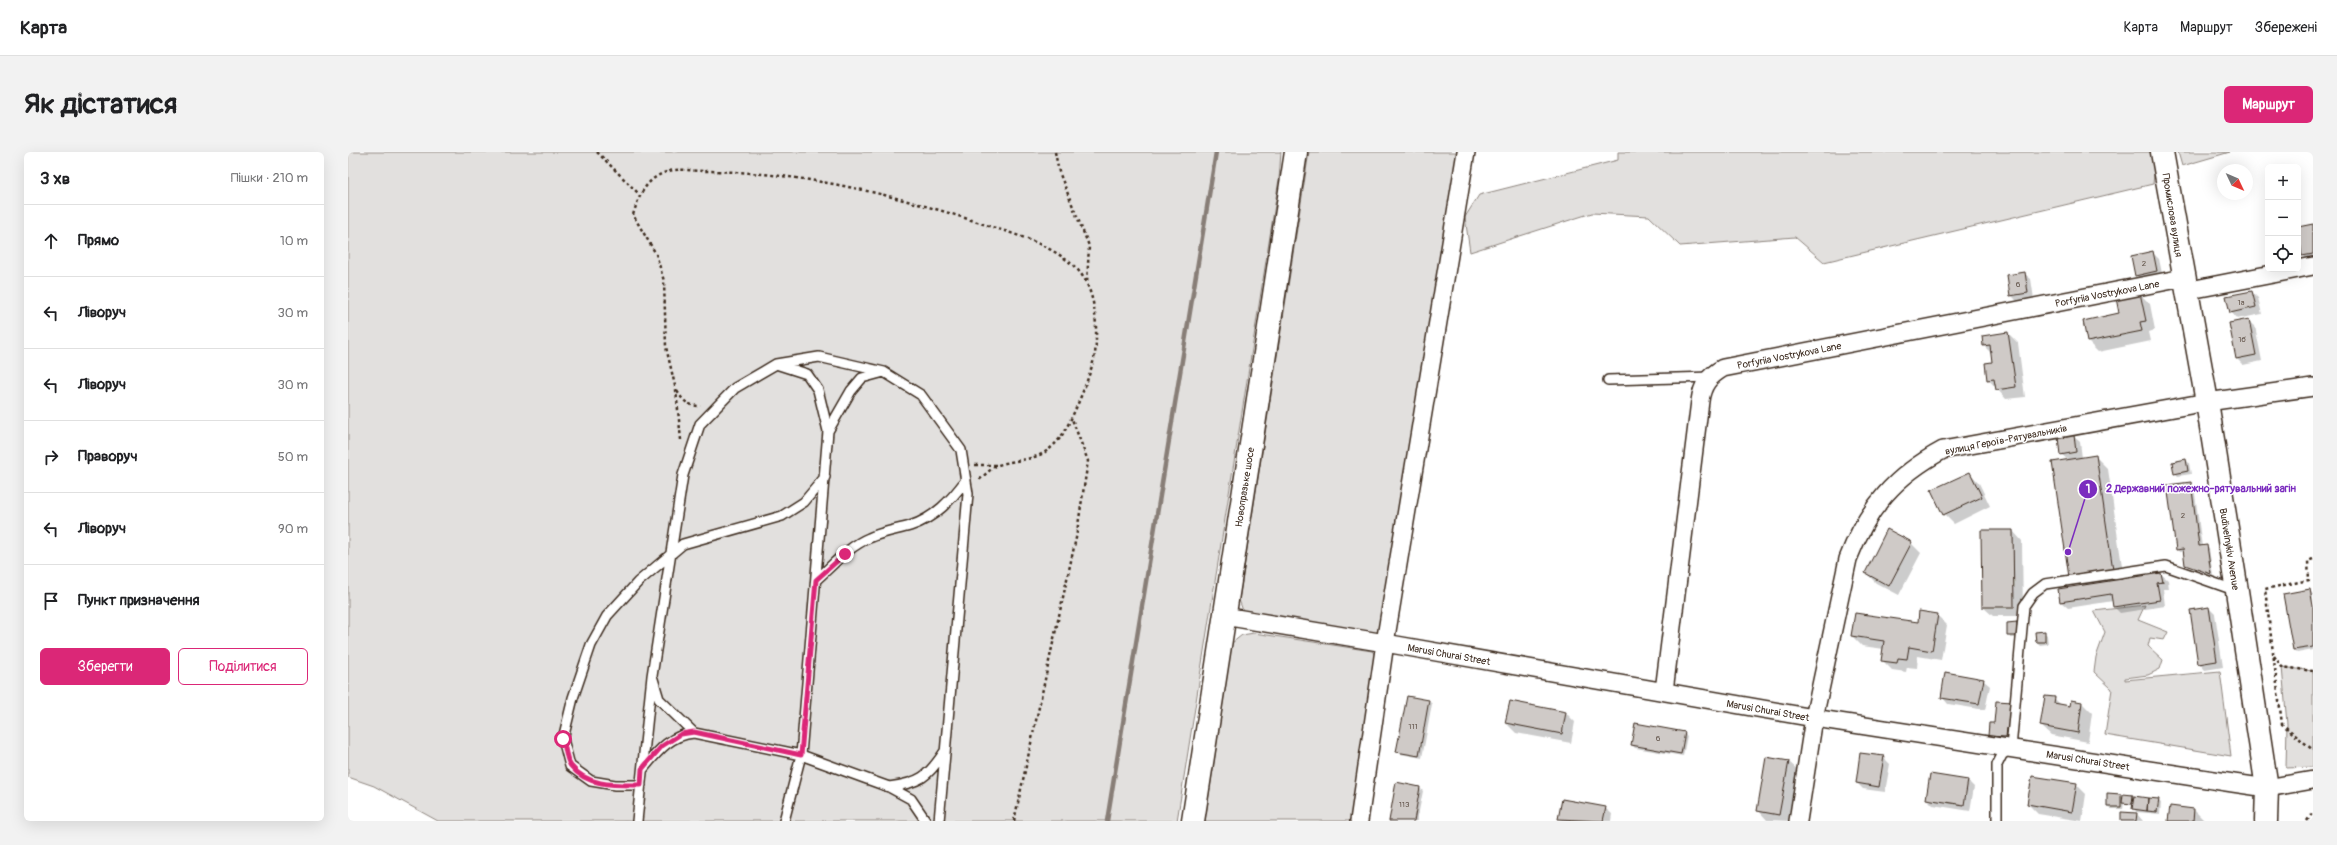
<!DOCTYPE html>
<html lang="uk">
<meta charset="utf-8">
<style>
:root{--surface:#fff;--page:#f2f2f2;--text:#202124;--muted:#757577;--line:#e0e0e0;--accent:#db2777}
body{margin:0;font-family:Pangolin,sans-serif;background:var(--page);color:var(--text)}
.controls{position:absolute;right:12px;top:12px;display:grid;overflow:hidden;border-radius:6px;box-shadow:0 4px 16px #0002}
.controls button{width:36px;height:36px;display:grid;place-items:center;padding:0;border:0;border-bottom:1px solid var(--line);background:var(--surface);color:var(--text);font:20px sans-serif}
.compass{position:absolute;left:1869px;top:12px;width:36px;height:36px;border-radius:50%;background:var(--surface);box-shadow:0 4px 16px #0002;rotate:134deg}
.stop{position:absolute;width:12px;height:12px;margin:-9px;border:3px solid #db2777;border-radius:50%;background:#fff}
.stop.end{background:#db2777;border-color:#fff;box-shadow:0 1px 4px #0008}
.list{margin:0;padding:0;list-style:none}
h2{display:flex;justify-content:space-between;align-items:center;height:52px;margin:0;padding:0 16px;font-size:17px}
h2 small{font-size:13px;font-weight:400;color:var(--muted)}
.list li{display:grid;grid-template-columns:26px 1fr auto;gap:12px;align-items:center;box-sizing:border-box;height:72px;padding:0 16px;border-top:1px solid var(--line)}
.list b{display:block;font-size:15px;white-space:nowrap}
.list em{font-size:13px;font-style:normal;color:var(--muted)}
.actions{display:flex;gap:8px;padding:12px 16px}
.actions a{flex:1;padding:9px 0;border:1px solid var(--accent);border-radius:6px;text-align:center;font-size:14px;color:var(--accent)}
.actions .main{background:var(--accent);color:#fff}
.icon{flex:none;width:22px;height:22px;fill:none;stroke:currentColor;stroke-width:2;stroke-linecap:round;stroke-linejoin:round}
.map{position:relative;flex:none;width:1965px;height:669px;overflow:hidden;border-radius:6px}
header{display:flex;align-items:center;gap:24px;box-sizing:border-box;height:56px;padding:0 20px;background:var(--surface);border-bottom:1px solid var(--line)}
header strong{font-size:19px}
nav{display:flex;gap:22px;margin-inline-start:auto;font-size:14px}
.intro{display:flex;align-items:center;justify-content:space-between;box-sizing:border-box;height:96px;padding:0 24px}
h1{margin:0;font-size:28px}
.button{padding:10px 18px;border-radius:6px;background:var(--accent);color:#fff;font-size:14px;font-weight:700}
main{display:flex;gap:24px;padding:0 24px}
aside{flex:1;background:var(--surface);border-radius:6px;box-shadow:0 4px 16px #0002}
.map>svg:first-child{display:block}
.green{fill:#e2e0de;stroke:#8e857e}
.shadow{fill:#0003}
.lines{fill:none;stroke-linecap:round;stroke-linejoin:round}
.stream{stroke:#887e77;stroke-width:4.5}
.building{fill:#cfcac7;stroke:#3b2a1e}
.service-casing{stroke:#3b2a1e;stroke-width:12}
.minor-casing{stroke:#3b2a1e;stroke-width:20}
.tertiary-casing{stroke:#3b2a1e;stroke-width:25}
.secondary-casing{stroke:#3b2a1e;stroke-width:25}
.path{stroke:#3b2a1e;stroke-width:2.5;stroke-dasharray:3 3;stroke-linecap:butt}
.service{stroke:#fff;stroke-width:9}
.minor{stroke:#fff;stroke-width:17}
.tertiary{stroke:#fff;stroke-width:22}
.secondary{stroke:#fff;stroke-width:22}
.route{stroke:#db2777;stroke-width:5}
.labels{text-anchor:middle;stroke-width:3;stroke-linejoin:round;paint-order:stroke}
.number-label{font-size:8px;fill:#605248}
.street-label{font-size:10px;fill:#3b2a1e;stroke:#fff}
.leader{fill:none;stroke:#7b2cbf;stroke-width:1.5}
.callout-dot{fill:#7b2cbf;stroke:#fff;stroke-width:1.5}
.mark-label{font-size:12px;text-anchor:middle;font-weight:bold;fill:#fff}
.callout-label{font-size:11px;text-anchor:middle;font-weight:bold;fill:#7b2cbf;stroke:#fff;stroke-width:3;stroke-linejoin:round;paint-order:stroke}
</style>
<header>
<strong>Карта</strong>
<nav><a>Карта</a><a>Маршрут</a><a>Збережені</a></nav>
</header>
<div class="intro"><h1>Як дістатися</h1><a class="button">Маршрут</a></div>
<main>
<aside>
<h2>3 хв<small>Пішки · 210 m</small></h2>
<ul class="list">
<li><svg class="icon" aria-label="ahead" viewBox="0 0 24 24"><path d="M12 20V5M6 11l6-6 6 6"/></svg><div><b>Прямо</b></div><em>10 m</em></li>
<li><svg class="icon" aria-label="left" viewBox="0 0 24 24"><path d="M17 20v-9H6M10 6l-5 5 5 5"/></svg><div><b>Ліворуч</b></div><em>30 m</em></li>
<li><svg class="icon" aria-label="left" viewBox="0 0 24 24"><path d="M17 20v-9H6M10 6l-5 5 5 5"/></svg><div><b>Ліворуч</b></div><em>30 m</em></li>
<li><svg class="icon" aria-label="right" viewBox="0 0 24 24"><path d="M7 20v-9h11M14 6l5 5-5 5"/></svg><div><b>Праворуч</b></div><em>50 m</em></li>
<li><svg class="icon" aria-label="left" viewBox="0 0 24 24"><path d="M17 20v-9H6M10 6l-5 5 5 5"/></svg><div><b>Ліворуч</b></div><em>90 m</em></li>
<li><svg class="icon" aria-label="arrive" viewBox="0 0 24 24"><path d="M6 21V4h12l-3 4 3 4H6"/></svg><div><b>Пункт призначення</b></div></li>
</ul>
<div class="actions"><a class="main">Зберегти</a><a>Поділитися</a></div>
</aside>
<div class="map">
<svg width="1965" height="669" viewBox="0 0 1965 669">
<rect width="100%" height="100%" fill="#fff"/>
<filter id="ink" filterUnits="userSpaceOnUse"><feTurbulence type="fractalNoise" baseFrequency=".025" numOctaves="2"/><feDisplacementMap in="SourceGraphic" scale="8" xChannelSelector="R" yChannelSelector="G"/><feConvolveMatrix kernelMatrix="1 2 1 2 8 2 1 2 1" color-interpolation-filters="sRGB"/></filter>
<g filter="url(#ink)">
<!-- green -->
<path class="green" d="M0 0H933L931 27 829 669H90L26 634 0 625Z
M961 0H1113L1033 484 897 464 891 448Z
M1270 0H1802L1807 12 1805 32 1476 110 1447 85 1332 94 1301 64 1244 61 1122 100 1117 65 1131 43 1270 8Z
M1830 0H1882L1834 14Z
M1797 453 1790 468 1820 480 1816 488 1802 486 1800 494 1815 508 1812 517 1800 523 1777 526V528L1872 519 1883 604 1757 583 1764 537 1746 520 1748 505 1757 480 1746 459Z
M906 481 1024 499 1032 509 1007 669H857L884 491 894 483Z
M1934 515 1965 519V615L1938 616 1939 572Z"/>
<!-- shadow -->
<path class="shadow" d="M1965 73V109L1962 110 1955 103 1950 77Z
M1804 100 1811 107 1815 126 1794 130 1788 123Z
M1676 121 1683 127 1686 147 1670 150 1663 143Z
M1904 140 1910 146 1914 162 1889 167 1883 160Z
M1792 142 1802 152 1807 178 1801 180 1803 189 1750 200 1740 190 1736 169 1772 162Z
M1900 168 1907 174 1914 209 1895 213 1889 207 1882 172Z
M1660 181 1670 191 1677 245 1658 247 1640 227 1645 211 1644 202 1636 194Z
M1725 284 1732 290 1734 306 1747 304 1760 317 1776 428 1813 422 1820 428 1821 437H1815L1817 454 1772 461 1766 455 1765 449 1720 456 1713 450 1732 434 1722 424 1720 308 1713 302Z
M1838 308 1841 311 1843 322 1830 324 1827 321Z
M1622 321 1631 331 1642 354 1606 372 1596 362Z
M1843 331 1846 334 1854 395 1858 394 1861 397 1865 424 1841 415 1838 412 1836 400H1831L1829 397Z
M1665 379 1674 389 1675 464H1645L1635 455Z
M1563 391 1573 401 1551 443 1528 431 1518 421Z
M1962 438 1965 443V498L1949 501 1946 498 1936 443Z
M1861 456 1867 462 1875 515 1857 518 1851 511Z
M1589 463 1599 473 1593 508 1570 504 1569 516 1559 515 1558 520 1544 518 1534 508 1536 497 1514 494 1504 484 1570 472Z
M1668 471 1671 474V486H1663L1660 483Z
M1696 480 1699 483 1700 492 1692 493 1689 490Z
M1635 528 1642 534 1637 558 1600 552 1594 545Z
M1706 546 1713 553 1723 555 1724 549 1734 551 1744 561 1740 590 1703 583 1693 574Z
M1081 549 1084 552 1074 606 1053 602 1050 599Z
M1671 557 1669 583 1665 582 1664 591 1647 590 1641 584 1647 572Z
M1217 560 1227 570 1223 591 1168 581 1158 571Z
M1336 581 1339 584 1335 604 1287 596 1284 593Z
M1535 605 1542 612 1537 640 1515 637 1509 631Z
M1419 606 1441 610 1451 619 1442 669 1419 668 1410 658Z
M1620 629 1626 635 1622 659 1585 653 1579 647Z
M1728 632 1738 642 1734 669 1690 662 1680 652Z
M1072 636 1075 639 1069 669H1042Z
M1760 642 1810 648 1813 651 1812 662 1788 660 1786 654 1776 651 1775 657H1763L1760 654Z
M1823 655 1846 658 1857 669H1821Z
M1257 656 1264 662 1263 669H1214L1212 667Z
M1789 662 1795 669H1774Z"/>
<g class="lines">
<!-- stream -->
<path class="stream" d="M759 669 868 0"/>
</g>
<!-- building -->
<path class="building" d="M1965 72V102L1954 104 1950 75Z
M1805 99 1809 119 1787 124 1783 104Z
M1677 120 1680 141 1662 144 1659 123Z
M1904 139 1908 155 1882 161 1878 144Z
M1792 141 1798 169 1792 170 1794 179 1739 190 1735 169 1771 161 1768 146Z
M1901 167 1908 203 1888 207 1881 171Z
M1660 180 1668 235 1648 238 1646 227 1639 228 1637 211 1644 210 1642 193 1635 194 1634 184Z
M1726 283 1728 300 1712 303 1710 285Z
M1748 303 1765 418 1721 425 1704 310Z
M1838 307 1840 319 1826 322 1824 310Z
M1622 320 1634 345 1595 363 1583 338Z
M1843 330 1851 394 1859 393 1863 422 1837 413 1835 397 1828 398 1819 333Z
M1539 377 1564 390 1541 434 1517 421Z
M1633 378H1665L1666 455H1634Z
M1813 421 1815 430 1809 431 1812 448 1765 455 1763 442 1712 450 1710 437Z
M1962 437 1965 454V495L1945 498 1935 442Z
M1861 455 1869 509 1850 512 1842 458Z
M1571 459 1590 462 1584 499 1561 495 1559 507 1550 506 1549 511 1533 509 1536 489 1503 484 1507 461 1570 470Z
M1669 470V484H1659V471Z
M1697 479V490H1688L1687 480Z
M1597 520 1636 527 1631 552 1593 546Z
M1059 544 1081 548 1071 604 1048 600Z
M1697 544 1707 545 1706 551 1722 554 1723 548 1734 550 1730 581 1692 574Z
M1162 549 1218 560 1214 582 1157 571Z
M1648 549 1665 550 1663 577 1659 576 1658 585 1640 584 1641 571H1646Z
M1287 571 1337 580 1333 602 1283 593Z
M1512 601 1536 604 1531 635 1508 631Z
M1418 605 1441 609 1431 663 1409 659Z
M1582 622 1620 628 1616 653 1578 647Z
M1684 624 1729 631 1724 660 1679 652Z
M1048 630 1072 635 1066 669H1041Z
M1759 641 1773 642V655H1759Z
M1775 642 1785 643 1784 652 1774 651Z
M1786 644 1800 646 1799 659 1784 657Z
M1800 646 1811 647 1809 660 1799 659Z
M1214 647 1258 655 1255 669 1210 667Z
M1822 654 1846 657 1845 669H1820Z
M1773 660 1789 661 1788 669H1773Z"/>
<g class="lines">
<!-- service casing -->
<g class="service-casing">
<path id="service" d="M431 213 459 222 470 238 480 279 453 603 436 669
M1260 228 1363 225
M480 279 503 239 514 226 536 220
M468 428C484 414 501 394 521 386 534 380 548 378 562 374 587 366 603 348 618 328
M305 527 311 547 346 581 453 603 541 635 563 647 578 669
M295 617C310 599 322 583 346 581
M293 633H267L243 629 222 614 215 587 225 546 243 493 259 464 290 430 335 392 434 364 456 350 477 325
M541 635C572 631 580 625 597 599
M289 669 304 524 335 323 352 272 387 236 428 212 471 205 536 220 573 243 613 298 620 342 591 669
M1649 669V613L1654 603 1663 596 1676 454 1685 441 1697 432 1818 414 1889 439"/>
</g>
<!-- minor casing -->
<g class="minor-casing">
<path id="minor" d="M1950 117 1965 114
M1837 139 1950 117
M876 464 1037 491 1466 566 1885 631 1919 636 1965 628
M1316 539 1352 249C1354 233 1361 224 1375 216L1835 126
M1011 669 1037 491 1118 0
M1450 669 1466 566 1500 407C1520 355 1547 324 1595 298L1859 250 1965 235"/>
</g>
<!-- tertiary casing -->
<g class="tertiary-casing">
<path id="tertiary" d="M1814 0 1859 250 1889 439 1919 636 1918 669"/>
</g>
<!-- secondary casing -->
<g class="secondary-casing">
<path id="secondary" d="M845 669 948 0"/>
</g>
<!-- path -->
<path class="path" d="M249 0 291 42
M707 0 711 20 741 94 739 131
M329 239C336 250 340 254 353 254
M333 288 328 238 318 195 316 129 308 102 285 63C292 40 300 23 326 18 336 17 347 19 357 19 454 20 546 42 638 73 669 83 702 92 727 115 748 135 750 174 747 202 744 220 723 272 712 286 697 305 685 306 662 310 658 311 652 312 648 314 641 318 636 324 630 329
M627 313H648
M1965 407 1960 409 1961 428 1917 437 1934 572 1965 598
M1926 504 1934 515 1965 519
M666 669 728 386 740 309 724 267
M1959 669 1965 660"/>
<!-- service -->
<use href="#service" class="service"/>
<!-- minor -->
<use href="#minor" class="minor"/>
<!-- tertiary -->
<use href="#tertiary" class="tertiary"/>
<!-- secondary -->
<use href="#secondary" class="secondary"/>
</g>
</g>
<g class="lines" filter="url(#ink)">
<!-- route -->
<path class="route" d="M215 587C217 594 218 608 223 614 239 635 270 633 293 633L294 617 314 594 333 582 346 580 453 603 468 428 497 402"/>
</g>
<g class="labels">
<!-- number labels -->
<g class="number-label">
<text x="1796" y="114">2</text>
<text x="1670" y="135">6</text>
<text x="1893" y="153">1а</text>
<text x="1894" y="190">1б</text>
<text x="1835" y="366">2</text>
<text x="1065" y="577">111</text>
<text x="1310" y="589">6</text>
<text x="1056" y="655">113</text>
</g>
<!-- street labels -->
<g class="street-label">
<text transform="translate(1825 63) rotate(81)" y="4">Промислова вулиця</text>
<text transform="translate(1759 141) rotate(-11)" y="4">Porfyriia Vostrykova Lane</text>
<text transform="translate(1441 203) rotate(-11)" y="4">Porfyriia Vostrykova Lane</text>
<text transform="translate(1658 287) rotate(-11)" y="4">вулиця Героїв-Рятувальників</text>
<text transform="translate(896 335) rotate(-81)" y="4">Новопразьке шосе</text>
<text transform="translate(1882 397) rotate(81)" y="4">Budivelnykiv Avenue</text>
<text transform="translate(1101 502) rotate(10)" y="4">Marusi Churai Street</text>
<text transform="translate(1420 558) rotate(10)" y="4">Marusi Churai Street</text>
<text transform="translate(1740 608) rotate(9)" y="4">Marusi Churai Street</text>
</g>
</g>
<!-- callouts -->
<path class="leader" d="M1720 400L1740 337"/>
<g class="callout-dot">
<circle cx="1720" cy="400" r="4"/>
<circle cx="1740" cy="337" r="10"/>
</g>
<g class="mark-label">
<text x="1740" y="341">1</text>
</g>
<g class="callout-label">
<text x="1853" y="340">2 Державний пожежно-рятувальний загін</text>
</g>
</svg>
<div class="controls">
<button>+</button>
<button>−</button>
<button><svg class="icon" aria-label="locate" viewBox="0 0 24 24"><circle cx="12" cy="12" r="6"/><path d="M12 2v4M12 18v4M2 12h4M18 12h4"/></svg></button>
</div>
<svg class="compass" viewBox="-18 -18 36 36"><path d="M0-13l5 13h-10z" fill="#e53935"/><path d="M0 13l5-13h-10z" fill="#757577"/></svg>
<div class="stop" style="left:215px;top:587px"></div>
<div class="stop end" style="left:497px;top:402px"></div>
</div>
</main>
